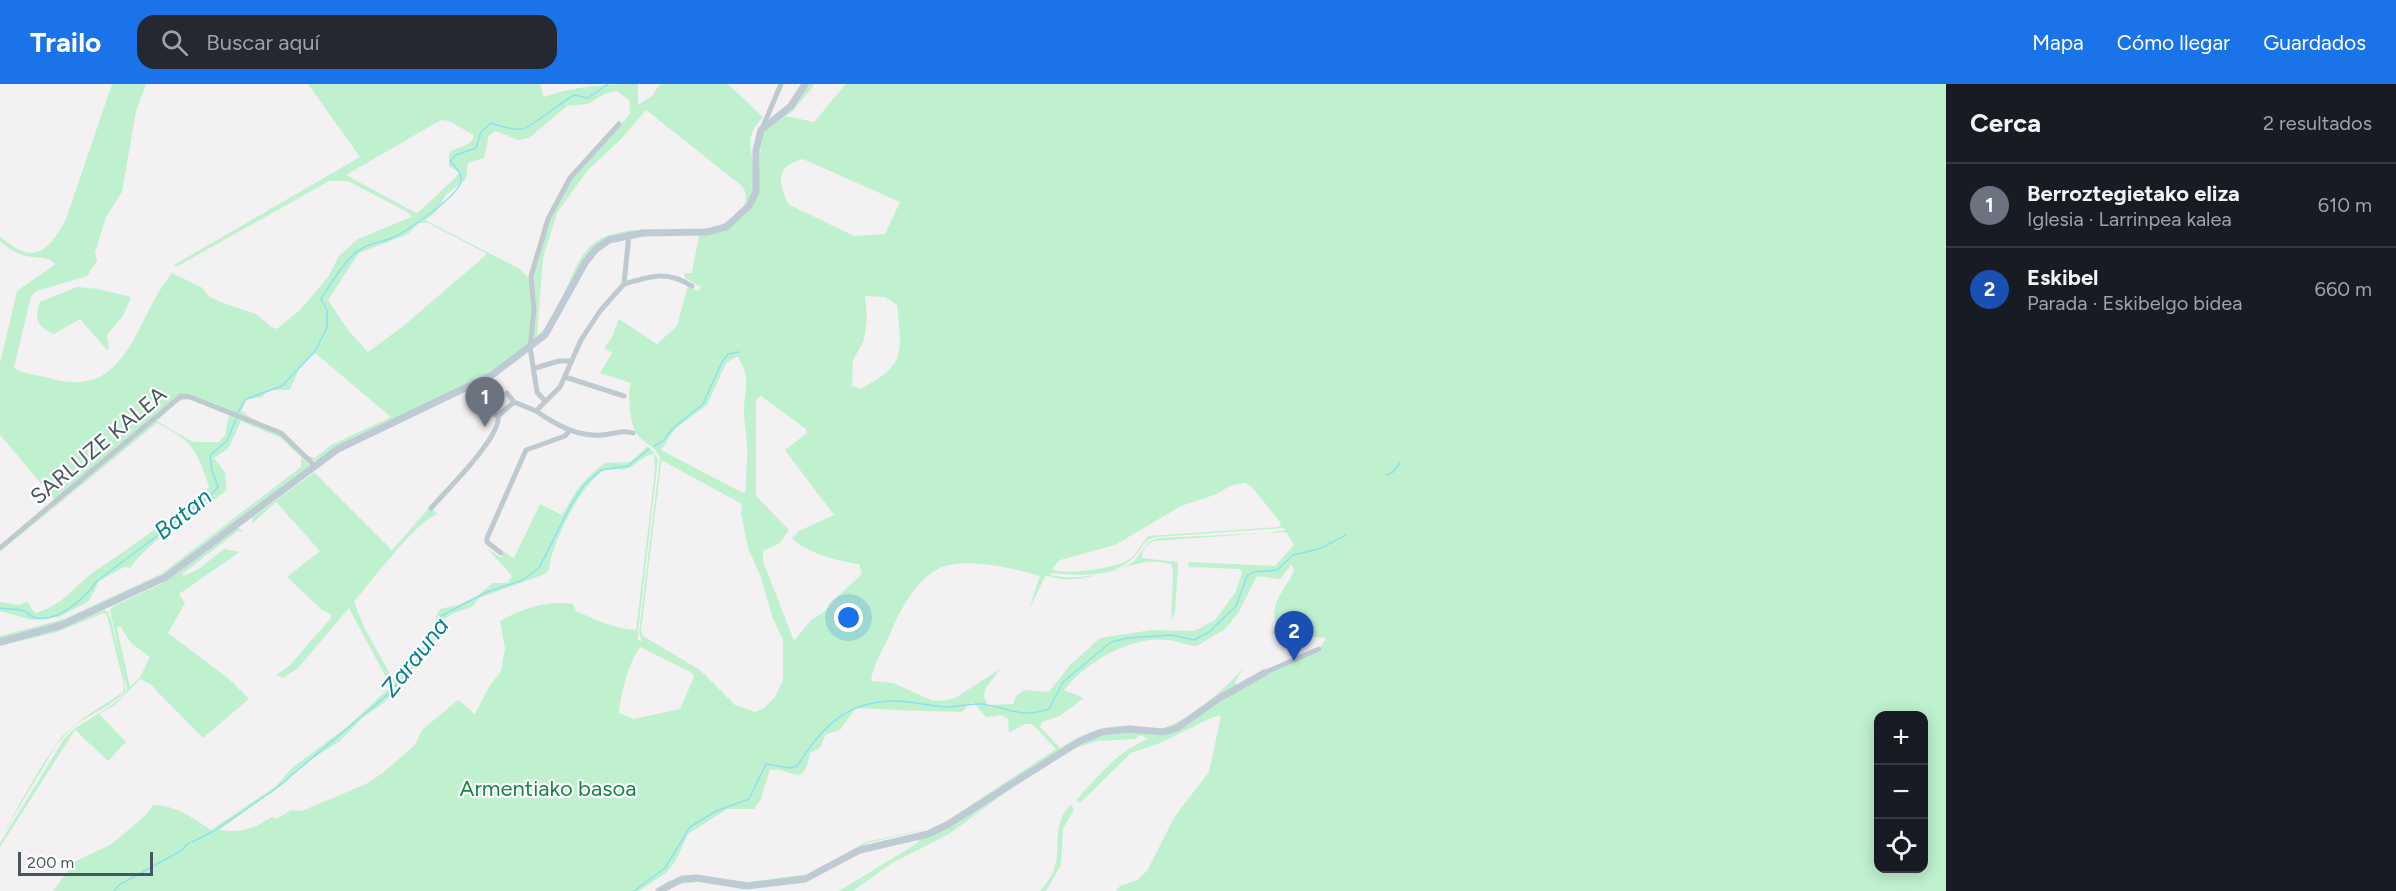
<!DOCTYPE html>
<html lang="es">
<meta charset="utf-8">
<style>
:root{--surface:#171b24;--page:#242831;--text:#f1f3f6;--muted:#9ea1a6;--line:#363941;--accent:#1a73e8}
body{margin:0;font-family:Figtree,sans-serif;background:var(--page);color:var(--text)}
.controls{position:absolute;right:18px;bottom:18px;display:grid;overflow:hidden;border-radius:12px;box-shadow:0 3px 15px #0003}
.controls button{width:54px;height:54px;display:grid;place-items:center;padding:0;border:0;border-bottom:2px solid var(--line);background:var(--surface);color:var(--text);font:30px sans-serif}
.scale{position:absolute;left:18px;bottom:15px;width:135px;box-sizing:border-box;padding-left:6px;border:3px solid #48565f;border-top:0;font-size:16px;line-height:21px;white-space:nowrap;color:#48565f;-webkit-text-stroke:4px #fff;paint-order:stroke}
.you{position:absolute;left:849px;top:534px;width:21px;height:21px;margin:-15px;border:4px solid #fff;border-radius:50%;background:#1a73e8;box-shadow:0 0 0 9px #1a73e833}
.badge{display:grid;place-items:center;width:39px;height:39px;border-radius:50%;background:var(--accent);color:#fff;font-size:20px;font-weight:700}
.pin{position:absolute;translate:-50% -50px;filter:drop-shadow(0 2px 3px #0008)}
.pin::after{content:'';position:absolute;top:32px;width:21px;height:18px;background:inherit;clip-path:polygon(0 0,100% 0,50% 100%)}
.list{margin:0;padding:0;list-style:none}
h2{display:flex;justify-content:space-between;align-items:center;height:78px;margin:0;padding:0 24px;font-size:26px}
h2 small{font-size:20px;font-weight:400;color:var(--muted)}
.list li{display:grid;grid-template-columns:39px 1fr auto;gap:18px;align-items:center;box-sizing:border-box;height:84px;padding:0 24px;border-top:2px solid var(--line)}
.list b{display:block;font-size:22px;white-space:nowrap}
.list p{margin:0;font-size:20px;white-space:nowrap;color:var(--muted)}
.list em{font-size:20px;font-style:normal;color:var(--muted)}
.icon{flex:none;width:33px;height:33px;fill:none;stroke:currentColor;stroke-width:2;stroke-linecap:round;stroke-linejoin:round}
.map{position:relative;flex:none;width:1946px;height:807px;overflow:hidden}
header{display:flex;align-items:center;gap:36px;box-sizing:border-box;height:84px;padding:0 30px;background:var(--accent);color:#fff}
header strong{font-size:28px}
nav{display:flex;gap:33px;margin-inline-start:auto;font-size:21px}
.search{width:420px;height:54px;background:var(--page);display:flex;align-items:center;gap:15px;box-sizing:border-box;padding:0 21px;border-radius:18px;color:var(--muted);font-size:22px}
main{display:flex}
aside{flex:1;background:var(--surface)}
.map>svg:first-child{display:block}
.green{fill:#bff1cf;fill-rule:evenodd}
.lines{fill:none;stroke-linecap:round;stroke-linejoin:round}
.stream{stroke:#8be2ef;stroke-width:1.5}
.street{stroke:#becad0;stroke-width:5}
.secondary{stroke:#becbd5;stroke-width:7}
.labels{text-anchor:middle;stroke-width:4.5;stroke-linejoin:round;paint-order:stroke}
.street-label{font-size:22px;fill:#48565f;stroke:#fff}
.park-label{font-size:22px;fill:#148544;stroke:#fff}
.water-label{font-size:24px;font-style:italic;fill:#0a8092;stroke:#fff}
</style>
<header>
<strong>Trailo</strong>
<div class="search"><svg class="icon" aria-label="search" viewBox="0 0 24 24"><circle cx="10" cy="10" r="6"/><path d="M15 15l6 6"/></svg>Buscar aquí</div>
<nav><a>Mapa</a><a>Cómo llegar</a><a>Guardados</a></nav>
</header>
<main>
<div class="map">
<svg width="1946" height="807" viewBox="0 0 1946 807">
<rect width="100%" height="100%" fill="#f3f1f1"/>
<!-- green -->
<path class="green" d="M112 0H146L136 27 122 108 106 133 95 168 97 177 87 192 37 207 31 212 14 284C23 290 38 291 49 294 129 318 134 235 172 189L201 203 210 213 223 219 256 230 271 243 277 245 301 225 328 193 339 172 358 155 411 133 409 129 348 97H329L176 183 174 181 360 73 308 0H540L544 13C575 2 605 0 638 0V21L652 12 660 0H728L763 33C741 57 754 64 754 93 754 108 752 114 741 125 714 155 693 143 656 146 637 147 617 156 598 161L543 250 533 258 535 225 534 187 549 137 572 95 630 30 629 16 617 7 604 10 588 20 567 22 529 54 518 56 496 47 489 51 484 74 468 79 466 95 446 111 436 128 425 136 520 185 530 195 532 230 527 263 486 293 350 355 317 377 311 376 285 351 183 310 178 311 55 416 0 351V279L17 207 56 180C46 171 35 175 22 171 14 168 7 163 0 157V152C32 182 48 169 66 135ZM646 26 742 102C755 119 732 140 715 143 677 151 638 138 602 154 569 169 566 230 537 252L543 174 557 129 587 87 620 56ZM441 36 449 37 474 51C472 63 457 62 449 69V82L460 89 420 127 416 129 346 91ZM419 139H428L486 169 485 172 402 243 368 268 348 246 328 216 359 169 408 150ZM315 269 391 333 331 361 315 374 308 372 282 348 251 334 242 327 245 316 262 313 269 306H290L299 285Z
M807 0H814L812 4 792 28 785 32 814 38 846 0H1946V807H1116L1120 802 1137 796 1147 787 1175 732 1209 688 1221 632 1213 633 1160 659 1131 669 1080 719 1076 716C1099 692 1116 668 1148 655L1140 651 1135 655 1098 657 1075 664 1028 692 949 750 892 779 853 807H839L916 760 921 754 894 756 868 764 804 797 742 805 699 798 679 800 660 807 678 799 692 797 746 803 809 794 865 763 942 745 1079 656 1122 646 1169 649 1187 640 1231 608 1320 565 1326 554 1294 551 1287 560 1272 549 1277 544C1268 520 1284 508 1294 487L1292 480 1280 495 1257 492 1239 528 1225 545 1197 562C1187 562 1179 557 1169 556 1132 551 1087 577 1064 606L1084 614 1060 632 1042 638 1040 643 1060 664C1080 651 1101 641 1126 642 1136 643 1147 646 1158 645 1183 642 1229 602 1244 583L1235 598 1238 602 1184 638 1169 645 1155 647 1117 644 1079 653 1050 674 943 741 868 759 803 793 746 800 686 794 654 807 668 797 693 791 748 798 808 790 866 758 939 742 1056 665 1032 640H1025L1009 649 1008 635 1002 631 986 633 974 619H970L962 628C926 627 892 626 856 624L840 646 826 650 820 664 810 669C803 708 792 682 770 686L760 717 754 725H727L688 750 675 778 666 789 639 807H53L74 778 112 760 147 730 153 721C174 720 195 735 211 746L276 702 293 683 347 643 389 604V599L349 524 298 584 283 594 276 591 290 581 331 534V530L322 526 287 493 320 467 276 418 252 440 253 433 312 390 314 388 392 466 430 423 438 430C418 435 369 500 354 518L364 543 393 595C411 591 429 560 434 543 436 535 436 531 440 525L458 521 477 512 493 499H508L512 492 487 464 501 474 504 468 514 474 540 420 562 431 578 404 591 390 605 379 630 378 648 362 658 375 638 547V556L642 557 639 549 660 374C656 362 644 360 637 350 630 341 627 310 631 299L600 289 612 269 604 264 612 253 619 235 657 260 677 242 688 202 698 207 701 203 685 194 684 189H692L699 151 723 148 746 129 758 109 761 53 772 38 796 20ZM803 75 900 118 885 150 854 152 788 120C778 96 775 83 803 75ZM865 212 885 213 897 221C902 270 906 281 860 305L852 302 853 276 864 256 867 235ZM738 272C750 295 746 299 744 323 743 336 747 348 747 361 748 377 745 392 746 408L743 409 661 366 676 344 707 321 726 279ZM761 312 806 345 807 349 785 366 834 431 799 447 792 454C802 468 842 478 859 480L862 490 838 512 827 526 811 536 794 557 763 477V467L780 459 789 446 756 412V316ZM654 370 655 387 636 546C615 545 594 535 576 527L573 520C546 516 524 524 500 537L505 564 501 587 489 603 475 630 458 616 422 646 415 661 384 688 366 700 302 727 291 726 277 735 272 733C253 745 242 749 219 746L287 697 301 682 340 657 362 634 384 619 435 556 443 536 454 529 472 523 479 514 545 490 549 486C550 462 584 393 607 385 613 383 620 387 626 385 636 382 643 371 654 370ZM663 377 742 420 741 429 748 464 761 493 772 532 783 556V596L775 613 764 624 755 628 735 621 700 586 643 552 641 547 661 379ZM1245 399 1251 402 1281 439 1279 443 1149 452C1141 458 1139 468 1131 474 1120 484 1065 492 1052 485L1060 476 1115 461 1181 422 1214 411 1232 401ZM1284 444 1285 446 1269 449 1159 454C1143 458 1144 468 1133 478 1118 490 1064 499 1048 489 1073 491 1112 495 1133 474 1143 465 1142 456 1156 453ZM1283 448 1287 449 1294 461 1275 482 1189 478 1188 483 1240 485 1242 489 1235 509 1215 536 1194 547 1152 546 1100 554 1069 582 1049 608 1024 606 1016 612 1013 620 988 621 984 613 985 605 1000 585 955 614 947 616 933 617 893 599 871 597C873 581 883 565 890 550 899 528 917 494 940 484 966 473 1013 484 1040 492L1029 525 1046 491C1077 505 1118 481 1148 478 1155 477 1164 479 1171 480L1173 487 1171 536 1175 528 1178 482 1177 478 1141 474 1144 464 1153 457ZM640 563 692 589 694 593 680 625 634 635 619 629C621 608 628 580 640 563ZM1878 632H1924V784H1878Z
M77 203 98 205 131 213 123 232 107 251 109 265 107 266 80 235 54 250C37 243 34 234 40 218Z
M187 313 281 351 310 382 166 489 74 534 0 555V552L64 535 161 490 301 383V373L281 354 241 337 228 365 214 374 225 388 227 406C195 431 154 451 130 484L124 483 99 497 89 517 59 533 32 536 0 527V518L19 521 27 518 35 529C65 521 72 503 95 487 131 463 166 437 202 412L209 402C196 365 193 357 157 339L0 468 179 315ZM189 315 229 331 225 351 219 358H193L157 337 179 317Z
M238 443 243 448 238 447 182 490 184 492 200 484 224 465 240 468 179 510 185 519 168 549 229 595 249 615 203 654 150 600 140 595 115 621 99 630 126 658 108 677 75 646 0 763V759L64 655C81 635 115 626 127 605L110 526 112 523 161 500ZM120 542 131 559 150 573 140 593 130 603 117 544Z
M104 526 108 528 111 536 124 590 125 607C111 624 85 631 69 647 43 672 19 723 0 755L62 652 85 633 123 608 124 601 107 531 104 529 57 548 0 562V560L63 544Z
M1071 720 1074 726 1063 745 1061 781 1046 807H1040C1046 800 1052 792 1055 783 1061 759 1052 739 1071 720Z"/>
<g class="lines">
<!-- stream -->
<path class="stream" d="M631 0H634
M237 330 246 315 282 302 315 267 327 244V226L321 215C332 198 344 176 361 165 370 159 382 158 392 154 407 147 459 112 461 97 462 89 455 83 450 77L456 71 476 64 481 48 491 39C501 42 513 47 523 45 529 44 563 17 574 11L588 14 608 0
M654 362 663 357 672 345 703 320 722 278 728 270 739 268
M1386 391 1393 388 1400 379
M0 524C7 525 17 525 24 527 28 529 31 533 36 534 59 538 85 514 97 497L211 411 218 403 212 387 210 371 227 357 236 335
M192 758 214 747 274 706 386 612 414 582 441 532 487 508 523 496 539 484 571 421 584 401 601 386 628 382 649 365
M114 807 119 801 179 768 189 759
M634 807 665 784 690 743 716 727 749 715 766 680 790 684 797 682C822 643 846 617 895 617 912 617 928 622 945 623 957 623 970 619 982 620 1010 624 1020 635 1049 625L1063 598 1111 558 1128 554 1171 551 1194 556 1209 548 1236 522 1247 492 1253 488 1277 486 1293 471 1319 465 1346 451"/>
<!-- street -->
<path class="street" d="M762 45 781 0
M624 200C651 192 667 186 692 202
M535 284 559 277H571
M565 293 624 312
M471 303 488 327 498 332 514 318 536 327 560 303 581 256 600 227 624 200 629 150
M507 309 514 318
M545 317 537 308 530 263 534 226 531 192 548 135 570 94 619 40
M536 327C555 340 577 353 601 351 612 351 623 345 633 349
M431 424C446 407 502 352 498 332
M0 464 181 312 190 313 281 349 315 382
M501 469 487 458V454L526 366 565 352 570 346
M1264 589 1319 565"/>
<!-- secondary -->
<path class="secondary" d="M0 558 62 541 166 493 338 365 492 291 545 251 585 179 596 165 609 156 643 149 707 148 726 143 749 122 756 108V66L761 46 791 22 805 0
M659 807 682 795 697 794 747 802 805 795 860 766 928 750 947 741 1080 657 1102 648 1130 645 1163 648 1177 644 1218 615 1264 589"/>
</g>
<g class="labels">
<!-- street labels -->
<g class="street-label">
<text transform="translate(98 361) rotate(-40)" y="8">SARLUZE KALEA</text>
</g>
<!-- park labels -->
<g class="park-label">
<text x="548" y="712">Armentiako basoa</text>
</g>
<!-- water labels -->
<g class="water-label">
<text transform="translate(183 430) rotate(-39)" y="8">Batan</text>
<text transform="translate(415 573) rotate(-52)" y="8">Zarauna</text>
</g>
</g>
</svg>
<div class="controls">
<button>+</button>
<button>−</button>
<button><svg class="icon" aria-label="locate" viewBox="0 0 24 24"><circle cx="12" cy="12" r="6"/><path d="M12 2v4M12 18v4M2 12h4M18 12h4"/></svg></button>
</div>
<div class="scale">200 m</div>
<div class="you"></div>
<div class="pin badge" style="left:485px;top:343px;background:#6b7280">1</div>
<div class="pin badge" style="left:1294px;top:577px;background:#1a4fb4">2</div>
</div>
<aside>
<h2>Cerca<small>2 resultados</small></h2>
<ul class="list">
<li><span class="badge" style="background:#6b7280">1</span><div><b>Berroztegietako eliza</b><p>Iglesia · Larrinpea kalea</p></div><em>610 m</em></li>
<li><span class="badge" style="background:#1a4fb4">2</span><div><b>Eskibel</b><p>Parada · Eskibelgo bidea</p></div><em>660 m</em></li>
</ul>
</aside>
</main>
